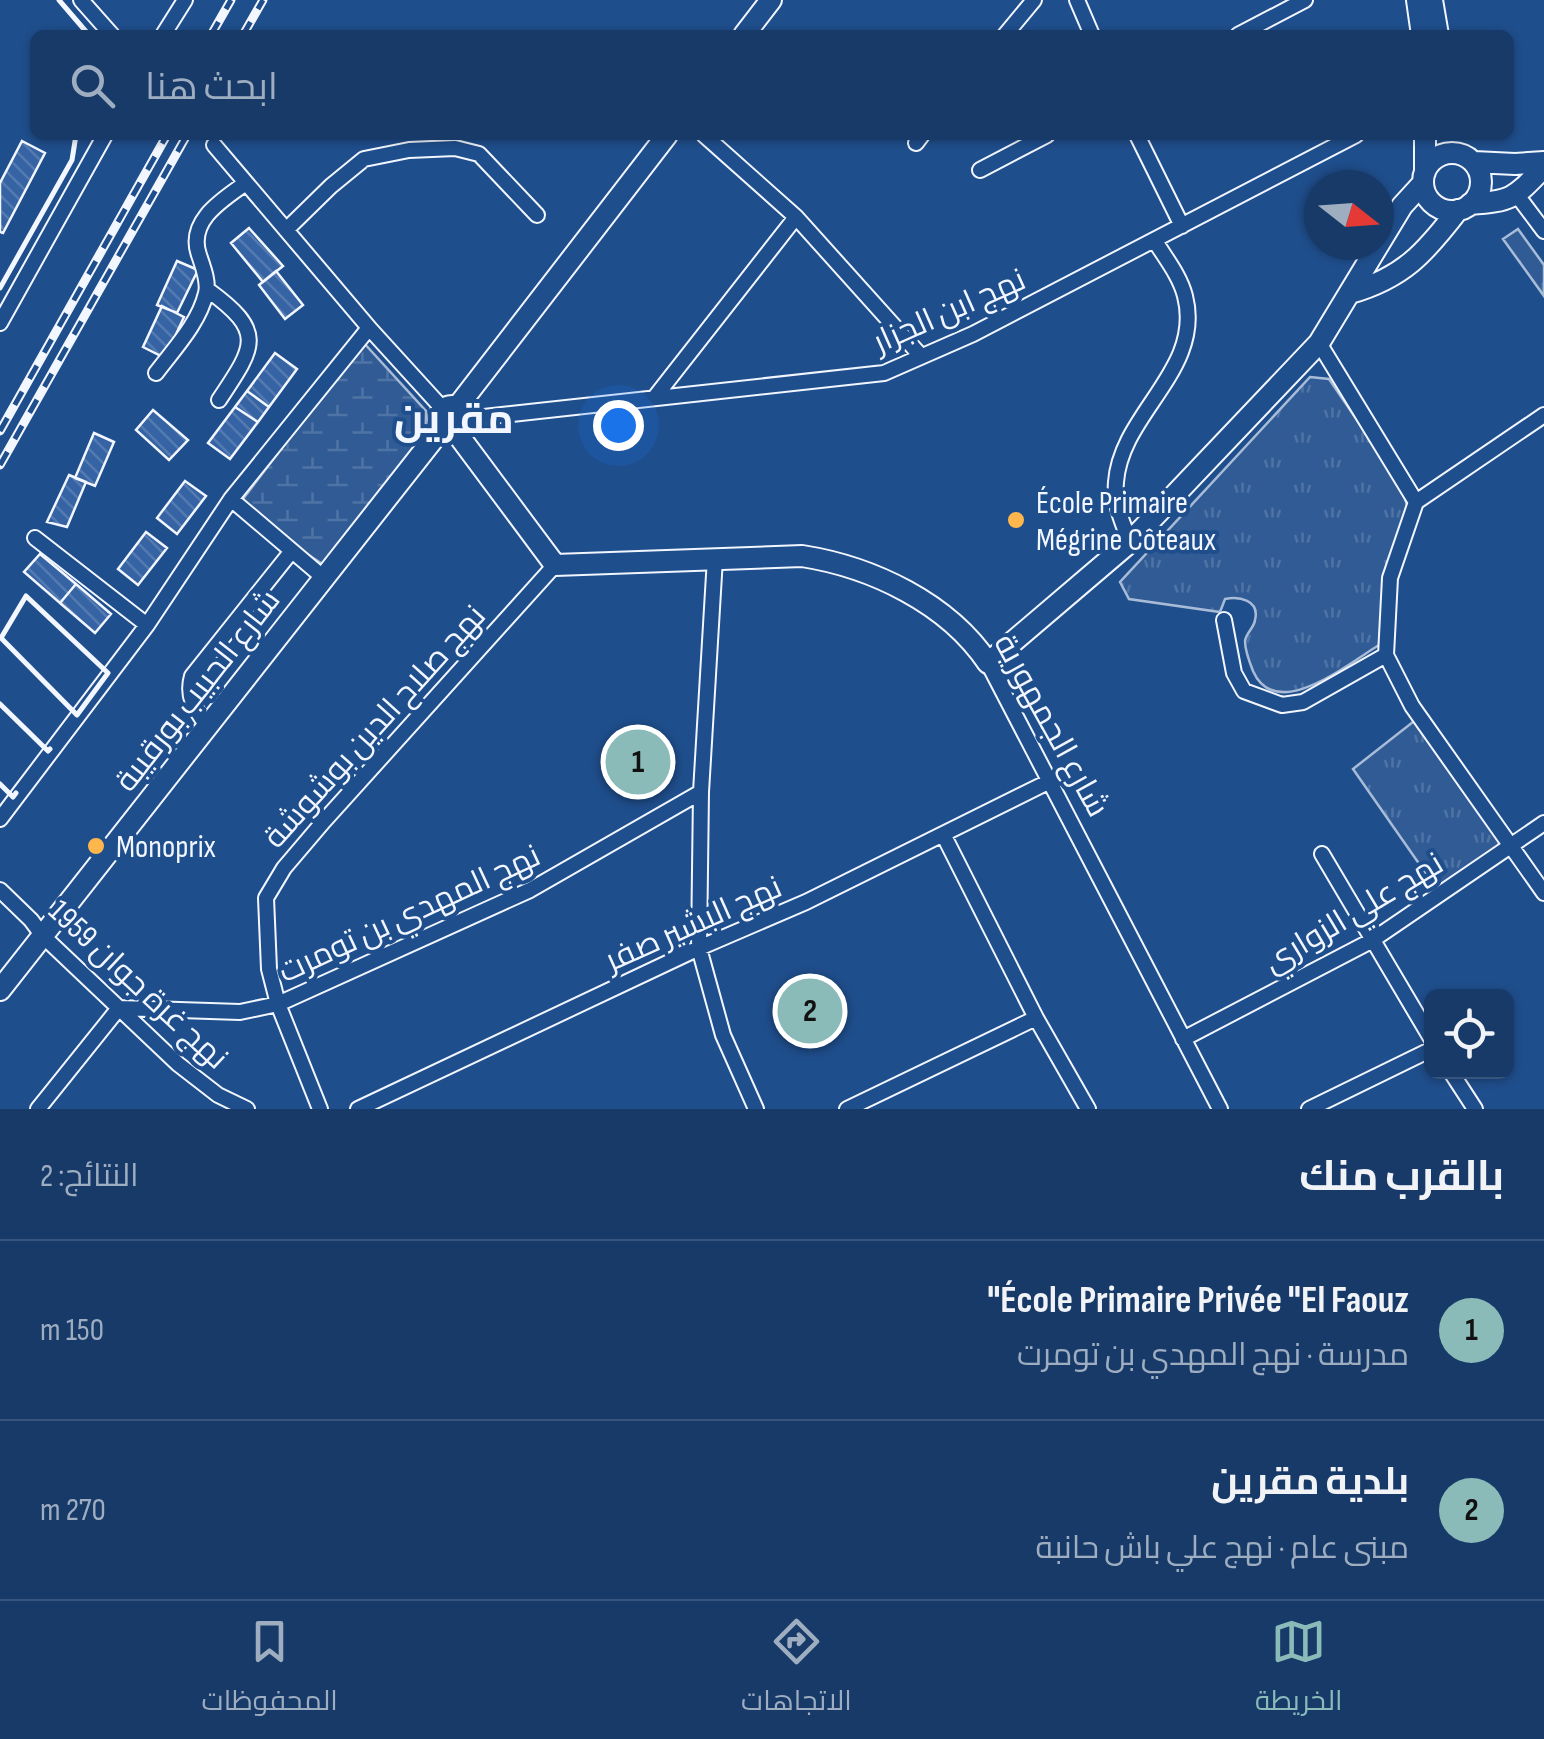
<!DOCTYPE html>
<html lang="ar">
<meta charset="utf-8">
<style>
:root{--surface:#173a69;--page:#244571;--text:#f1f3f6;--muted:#9eadc0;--line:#36547d;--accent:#8bbbb9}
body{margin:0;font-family:"Sofia Sans Condensed",Cairo,sans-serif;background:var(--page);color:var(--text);direction:rtl}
.controls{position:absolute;right:30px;bottom:30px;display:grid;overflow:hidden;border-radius:15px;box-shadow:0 2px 8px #0004}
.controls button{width:90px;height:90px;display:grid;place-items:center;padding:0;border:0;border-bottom:2px solid var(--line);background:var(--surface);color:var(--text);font:50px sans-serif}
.compass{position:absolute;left:1304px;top:170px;width:90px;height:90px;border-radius:50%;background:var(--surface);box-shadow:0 2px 8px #0004;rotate:107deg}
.you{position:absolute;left:618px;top:425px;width:35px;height:35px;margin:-25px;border:8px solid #fff;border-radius:50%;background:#1a73e8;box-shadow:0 0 0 15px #1a73e833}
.badge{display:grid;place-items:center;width:65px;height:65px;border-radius:50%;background:var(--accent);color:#111;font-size:32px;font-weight:700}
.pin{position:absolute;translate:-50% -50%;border:5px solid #fff;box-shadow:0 2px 10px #0006}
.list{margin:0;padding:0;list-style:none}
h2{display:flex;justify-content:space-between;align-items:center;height:130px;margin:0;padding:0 40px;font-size:42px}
h2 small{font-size:32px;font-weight:400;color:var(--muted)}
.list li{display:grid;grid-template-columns:65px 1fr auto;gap:30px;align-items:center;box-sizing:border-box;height:180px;padding:0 40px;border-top:2px solid var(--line)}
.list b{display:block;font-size:38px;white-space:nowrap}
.list p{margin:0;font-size:32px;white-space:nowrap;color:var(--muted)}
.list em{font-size:32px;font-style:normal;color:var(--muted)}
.icon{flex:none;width:55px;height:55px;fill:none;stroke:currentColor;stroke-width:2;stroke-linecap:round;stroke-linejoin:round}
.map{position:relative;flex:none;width:1544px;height:1109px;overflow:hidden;direction:ltr}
.search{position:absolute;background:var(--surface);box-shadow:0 2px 8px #0004;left:30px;right:30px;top:30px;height:110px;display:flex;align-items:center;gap:25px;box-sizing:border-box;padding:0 35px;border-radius:15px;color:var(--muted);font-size:38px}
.sheet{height:490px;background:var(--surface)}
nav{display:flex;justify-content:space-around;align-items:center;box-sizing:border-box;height:140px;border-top:2px solid var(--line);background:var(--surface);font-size:28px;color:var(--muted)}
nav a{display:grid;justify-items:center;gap:5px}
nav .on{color:var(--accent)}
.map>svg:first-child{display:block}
.wetland{fill:url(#wetland-marsh);stroke:#a8bbd7;stroke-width:2.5}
.park{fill:url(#park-tufts);stroke:#a8bbd7;stroke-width:2.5}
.building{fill:url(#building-back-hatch);stroke:#f2f6ff;stroke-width:2.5}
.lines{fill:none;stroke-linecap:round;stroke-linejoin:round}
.street-casing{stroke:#f2f6ff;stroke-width:18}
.secondary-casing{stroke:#f2f6ff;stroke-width:24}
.street{stroke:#1f4e8c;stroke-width:14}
.secondary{stroke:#1f4e8c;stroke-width:20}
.rail-casing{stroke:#f2f6ff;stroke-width:9}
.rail{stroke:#1f4e8c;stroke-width:5;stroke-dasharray:15;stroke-linecap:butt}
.wall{stroke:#f2f6ff;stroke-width:5}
.poi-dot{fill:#ffb74d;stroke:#1f4e8c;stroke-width:4}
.labels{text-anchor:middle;stroke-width:8;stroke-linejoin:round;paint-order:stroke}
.street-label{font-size:32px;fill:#f2f6ff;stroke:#1f4e8c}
.poi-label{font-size:32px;fill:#f2f6ff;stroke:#1f4e8c;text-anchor:start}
.district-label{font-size:42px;font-weight:bold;fill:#f2f6ff;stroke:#1f4e8c}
</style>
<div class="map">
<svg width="1544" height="1109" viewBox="0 0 1544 1109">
<defs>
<pattern id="wetland-marsh" width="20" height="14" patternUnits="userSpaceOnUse" patternTransform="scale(2.5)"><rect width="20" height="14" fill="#305b95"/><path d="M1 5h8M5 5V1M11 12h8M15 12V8" fill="none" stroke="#4e73a5"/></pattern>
<pattern id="park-tufts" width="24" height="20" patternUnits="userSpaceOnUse" patternTransform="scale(2.5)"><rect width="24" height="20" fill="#305b95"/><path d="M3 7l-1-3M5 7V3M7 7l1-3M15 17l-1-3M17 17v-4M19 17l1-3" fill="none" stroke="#4e73a5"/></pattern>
<pattern id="building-back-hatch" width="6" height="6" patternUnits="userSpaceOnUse" patternTransform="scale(2.5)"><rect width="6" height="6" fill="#3563a3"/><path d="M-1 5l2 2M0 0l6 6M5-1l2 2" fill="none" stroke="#537ab1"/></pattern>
</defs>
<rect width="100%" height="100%" fill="#1f4e8c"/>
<!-- wetland -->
<path class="wetland" d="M363 342 426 411 425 438 324 565 236 508Z"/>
<!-- park -->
<path class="park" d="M1518 229 1544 265V296L1503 239Z
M1310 377 1329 379 1400 483 1407 505 1384 582 1379 645C1349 663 1276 724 1253 671 1249 661 1245 651 1245 641 1246 633 1254 628 1255 620 1260 600 1239 596 1225 599L1220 612 1129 599 1120 582Z
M1418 718 1500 836 1498 848 1436 888 1353 769Z"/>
<!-- building -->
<path class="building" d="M22 141 45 153 3 233 0 232V183Z
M249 228 283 266 263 282 231 243Z
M177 261 198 270 177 313 157 305Z
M276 271 303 305 285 319 259 285Z
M162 306 184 317 165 358 143 347Z
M275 353 297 369 269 407 247 391Z
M247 391 269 407 258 422 235 407Z
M235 407 258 422 230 459 208 443Z
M153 410 188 440 169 460 136 430Z
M94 433 114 442 95 486 75 478Z
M69 475 86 482 67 527 47 522Z
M185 481 206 496 177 534 157 518Z
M146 532 167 548 138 585 118 569Z
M40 554 76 584 60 603 24 572Z
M76 584 111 614 95 633 60 603Z"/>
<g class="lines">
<!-- street casing -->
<g class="street-casing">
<path id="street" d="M81 0 112 35
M1077 0 1092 35
M163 35 185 0
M1005 35 1034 0
M1238 35 1305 0
M704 135 796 217 921 356
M1137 135 1182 226
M916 143 922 135
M214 145 371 330 443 409
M980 170 1047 135
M1517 195 1544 231
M286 230 331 186 364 159 409 150 455 148 479 154 537 215
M208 290C266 332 255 346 219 400
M0 323 105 135
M1319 343 1416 502
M156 373C174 349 199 323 206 293 209 282 203 267 199 255 187 221 222 200 246 183
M655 397 796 217
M466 419 884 373 973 334 1356 135
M231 499 324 578
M1416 502 1390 578 1386 655 1412 706 1544 893
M1416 502 1544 415
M35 538 147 625
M1130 542C1122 522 1114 504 1116 482 1121 413 1204 370 1185 296 1180 276 1166 259 1155 241
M715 558 701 792 699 948 723 1035 756 1109
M1224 620 1234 673 1244 691 1282 705 1303 702 1386 655
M988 663 1220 1109
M207 726C195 709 186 697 192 676L291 552
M0 819 147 625 231 499 369 328
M944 836 1036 1018 1088 1109
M1322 854 1432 1040
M0 890 31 920 43 936 178 1064 218 1095 247 1109
M1183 1039 1371 941 1544 823
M1451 1072 1475 1109
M38 1109 119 1008 240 1012 278 1004 530 890 701 792
M320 1109 278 1004 269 969 266 898 284 868 324 821 555 565
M358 1109 699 948 806 902 1048 782
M847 1109 1036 1018
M1309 1109 1432 1049"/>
</g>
<!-- secondary casing -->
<g class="secondary-casing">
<path id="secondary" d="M1417 0 1422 35
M1432 0 1438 35
M744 35 771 0
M1425 135V172
M1423 182a29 29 0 1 1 58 0a29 29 0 1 1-58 0Z
M1474 162 1515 164 1544 162
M1470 204C1513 201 1514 198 1544 167
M1350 293C1403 278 1425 253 1458 210
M439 419a13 13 0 1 1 26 0a13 13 0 1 1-26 0Z
M458 406 667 135
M456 432 555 565 802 556C872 567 948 603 988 663L1130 542 1319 343 1402 206 1423 183
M0 990 442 428"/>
</g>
<!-- street -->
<use href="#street" class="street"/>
<!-- secondary -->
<use href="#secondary" class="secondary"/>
<!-- rail casing -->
<g class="rail-casing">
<path id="rail" d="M211 35 231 0
M243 35 263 0
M0 431 167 135
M0 465 187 135"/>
</g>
<!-- rail -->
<use href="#rail" class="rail"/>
<!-- wall -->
<path class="wall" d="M59 0 89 35
M0 288 72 160 76 135
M26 596 108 673 77 715 1 638Z
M0 704 48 751 50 749
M0 784 13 797 16 793"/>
</g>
<!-- markers -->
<g class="poi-dot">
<circle cx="1016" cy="520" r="10"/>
<circle cx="96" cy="846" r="10"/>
</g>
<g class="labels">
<!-- street labels -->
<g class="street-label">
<text transform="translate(949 310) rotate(-24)" y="11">نهج ابن الجزار</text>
<text transform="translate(197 690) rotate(-52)" y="11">شارع الحبيب بورقيبة</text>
<text transform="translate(1052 725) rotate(61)" y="11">شارع الجمهورية</text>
<text transform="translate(374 726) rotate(-48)" y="11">نهج صلاح الدين بوشوشة</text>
<text transform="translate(1353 912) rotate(-31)" y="11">نهج علي الزواري</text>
<text transform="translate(409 913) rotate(-25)" y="11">نهج المهدي بن تومرت</text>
<text transform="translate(693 923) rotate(-24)" y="11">نهج البشير صفر</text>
<text transform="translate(139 984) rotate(43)" y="11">نهج غرة جوان 1959</text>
</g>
<!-- poi labels -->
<g class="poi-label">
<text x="1036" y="513">École Primaire<tspan x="1036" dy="37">Mégrine Côteaux</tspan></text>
<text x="116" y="857">Monoprix</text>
</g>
<!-- district labels -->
<g class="district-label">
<text x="454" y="433">مقرين</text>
</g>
</g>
</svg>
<div class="controls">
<button><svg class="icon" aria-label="locate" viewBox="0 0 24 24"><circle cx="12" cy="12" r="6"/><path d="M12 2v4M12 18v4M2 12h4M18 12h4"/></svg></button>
</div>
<svg class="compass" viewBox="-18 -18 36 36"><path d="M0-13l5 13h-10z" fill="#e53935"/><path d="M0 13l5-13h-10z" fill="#9eadc0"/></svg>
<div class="you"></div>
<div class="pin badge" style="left:638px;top:762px">1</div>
<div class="pin badge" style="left:810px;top:1011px">2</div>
<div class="search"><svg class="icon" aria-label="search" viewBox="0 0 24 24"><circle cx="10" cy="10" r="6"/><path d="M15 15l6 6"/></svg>ابحث هنا</div>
</div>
<section class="sheet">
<h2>بالقرب منك<small>النتائج: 2</small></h2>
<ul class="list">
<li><span class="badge">1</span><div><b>École Primaire Privée &quot;El Faouz&quot;</b><p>مدرسة · نهج المهدي بن تومرت</p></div><em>150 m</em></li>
<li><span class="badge">2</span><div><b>بلدية مقرين</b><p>مبنى عام · نهج علي باش حانبة</p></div><em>270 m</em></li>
</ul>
</section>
<nav>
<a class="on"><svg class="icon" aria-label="map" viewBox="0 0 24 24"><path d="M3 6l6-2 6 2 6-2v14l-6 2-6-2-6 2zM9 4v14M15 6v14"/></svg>الخريطة</a>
<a><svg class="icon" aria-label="directions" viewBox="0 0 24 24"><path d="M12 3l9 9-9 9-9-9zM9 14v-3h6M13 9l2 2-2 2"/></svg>الاتجاهات</a>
<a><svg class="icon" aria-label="saved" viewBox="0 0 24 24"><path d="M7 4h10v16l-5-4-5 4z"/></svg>المحفوظات</a>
</nav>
